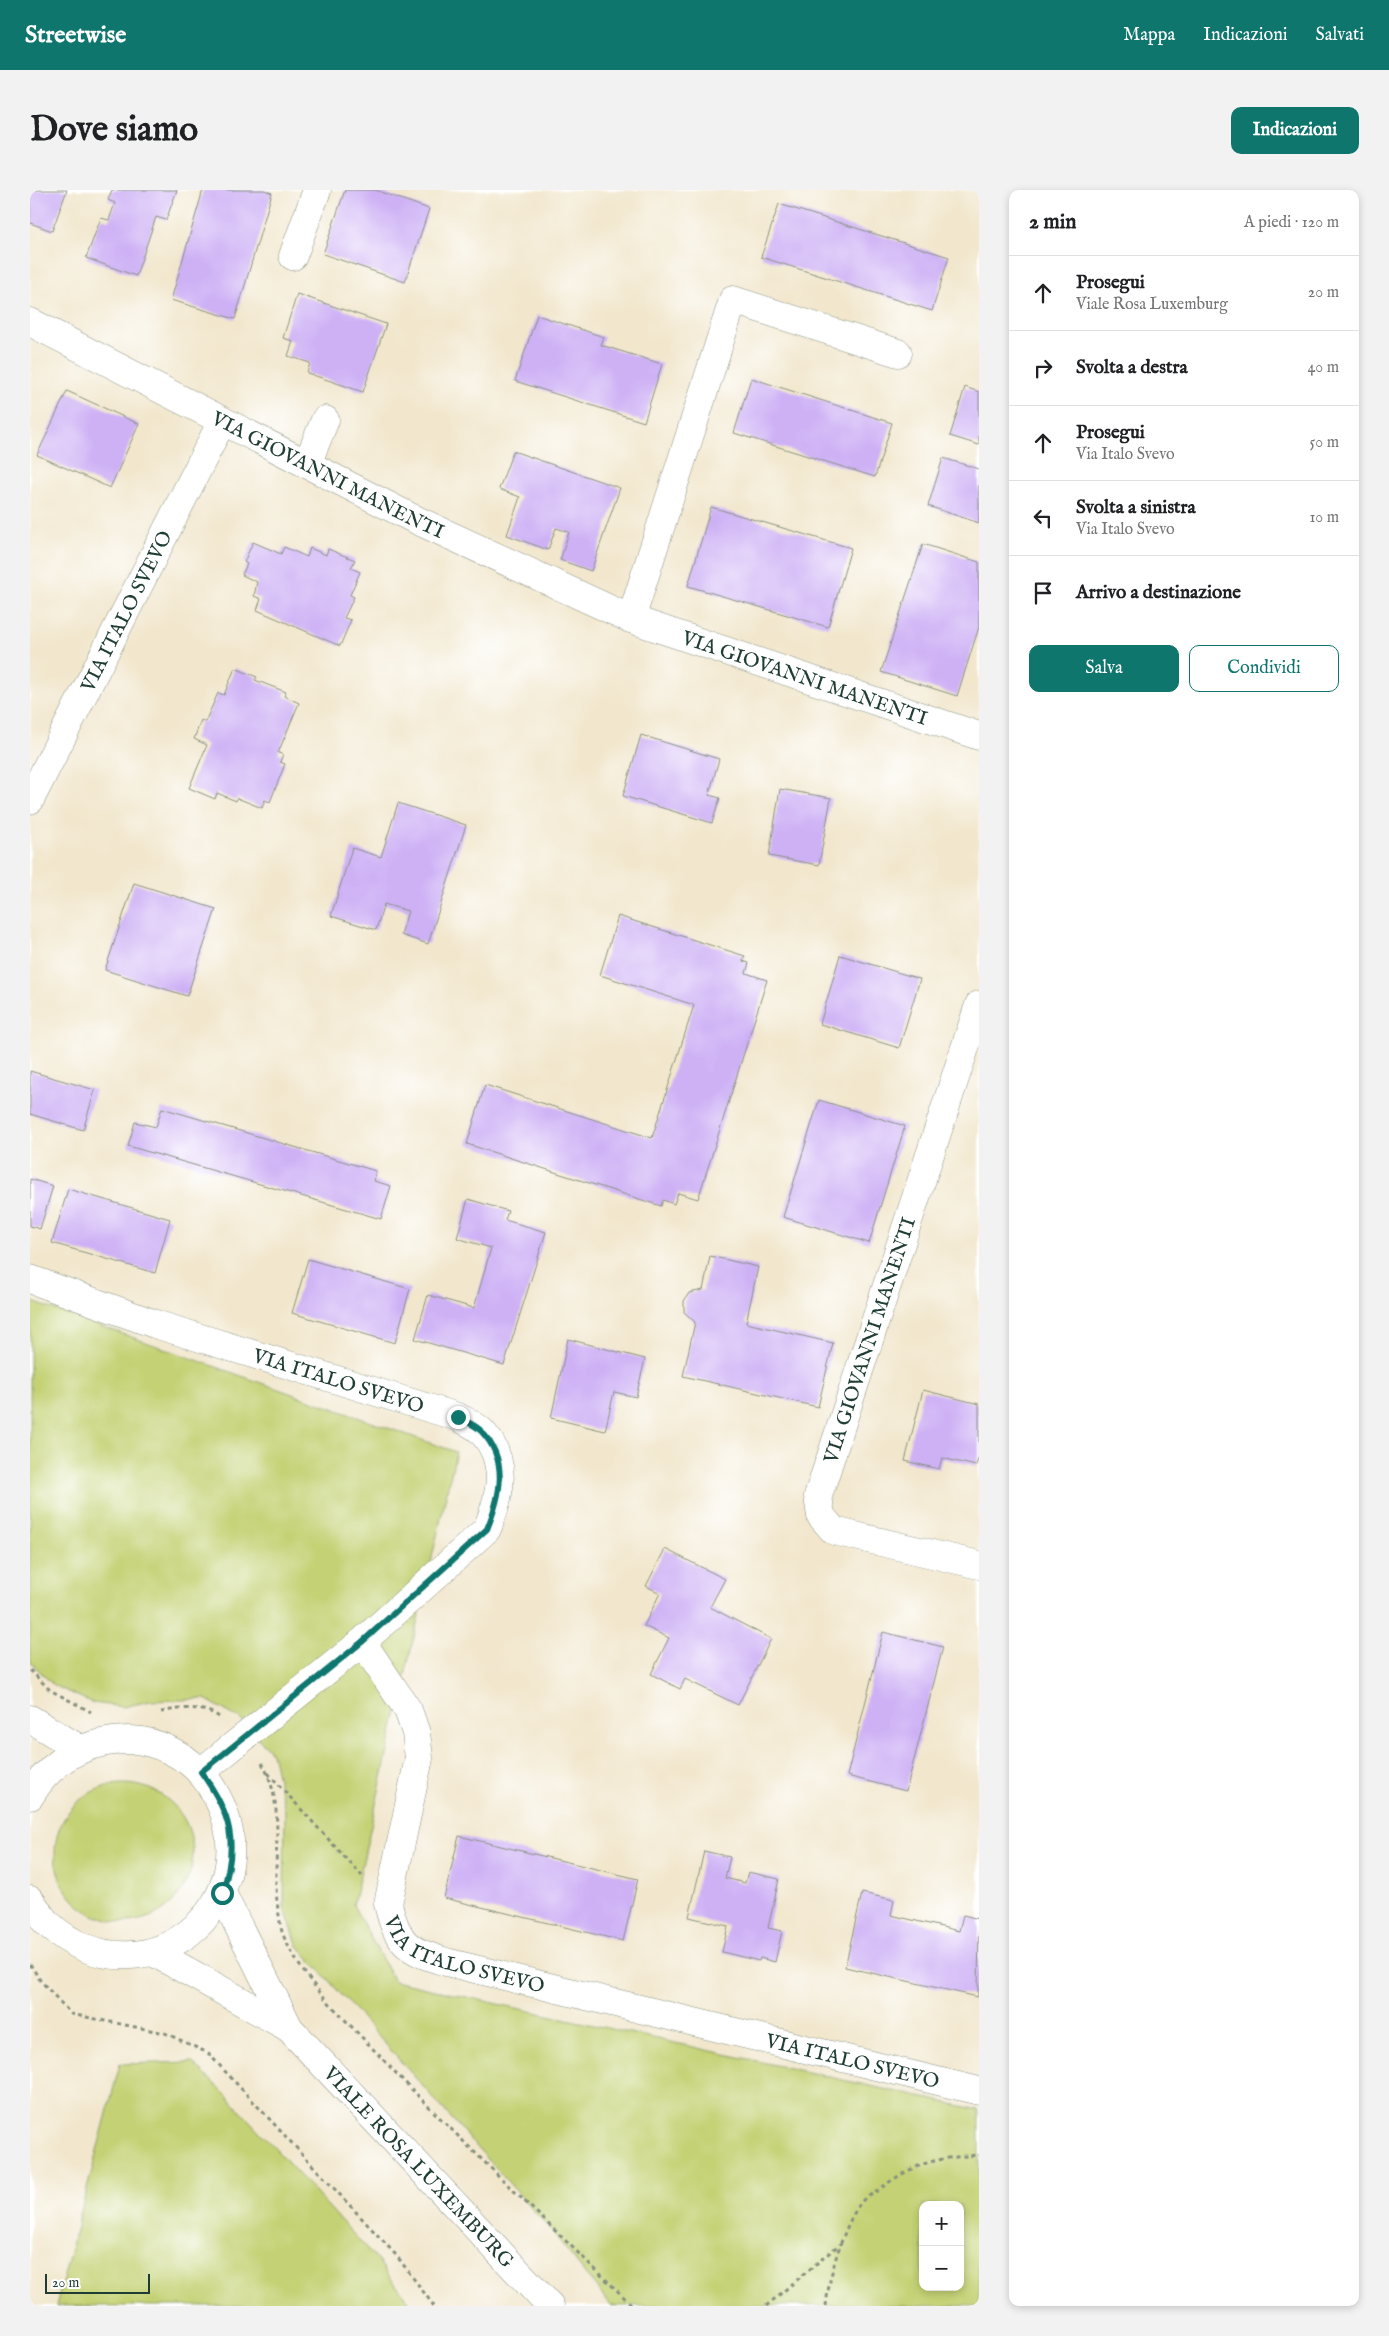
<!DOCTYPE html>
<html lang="it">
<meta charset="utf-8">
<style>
:root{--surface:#fff;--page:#f2f2f2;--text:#202124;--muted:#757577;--line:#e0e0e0;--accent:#0f766e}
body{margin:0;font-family:"IM FELL English",serif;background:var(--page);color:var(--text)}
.controls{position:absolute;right:15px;bottom:15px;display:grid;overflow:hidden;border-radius:10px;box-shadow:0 2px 8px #0003}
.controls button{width:45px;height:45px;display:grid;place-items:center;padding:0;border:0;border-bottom:1px solid var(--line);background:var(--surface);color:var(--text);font:25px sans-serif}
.scale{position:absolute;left:15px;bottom:12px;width:105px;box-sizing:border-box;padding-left:5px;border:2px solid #1f3d34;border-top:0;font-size:14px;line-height:18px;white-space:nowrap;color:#1f3d34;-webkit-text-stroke:4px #fff;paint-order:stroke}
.stop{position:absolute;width:15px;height:15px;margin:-11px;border:4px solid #0f766e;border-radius:50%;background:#fff}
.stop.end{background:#0f766e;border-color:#fff;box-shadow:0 1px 5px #0008}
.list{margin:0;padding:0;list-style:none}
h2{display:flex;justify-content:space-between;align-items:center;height:65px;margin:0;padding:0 20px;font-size:21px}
h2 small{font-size:16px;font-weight:400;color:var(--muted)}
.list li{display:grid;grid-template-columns:32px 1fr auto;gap:15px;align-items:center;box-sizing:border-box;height:75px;padding:0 20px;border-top:1px solid var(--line)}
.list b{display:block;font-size:19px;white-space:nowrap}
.list p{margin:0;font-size:16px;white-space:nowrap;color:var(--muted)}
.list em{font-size:16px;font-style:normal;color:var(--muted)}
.actions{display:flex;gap:10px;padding:15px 20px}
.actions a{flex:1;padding:11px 0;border:1px solid var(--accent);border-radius:10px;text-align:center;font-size:18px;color:var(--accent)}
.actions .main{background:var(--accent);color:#fff}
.icon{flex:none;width:28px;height:28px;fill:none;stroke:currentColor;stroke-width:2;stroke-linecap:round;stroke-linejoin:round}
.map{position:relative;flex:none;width:949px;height:2116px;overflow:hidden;border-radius:10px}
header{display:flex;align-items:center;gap:30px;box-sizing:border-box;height:70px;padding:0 25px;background:var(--accent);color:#fff}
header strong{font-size:24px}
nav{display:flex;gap:28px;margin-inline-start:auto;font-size:18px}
.intro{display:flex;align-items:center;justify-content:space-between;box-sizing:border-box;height:120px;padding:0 30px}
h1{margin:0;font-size:35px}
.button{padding:12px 22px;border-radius:10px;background:var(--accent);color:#fff;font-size:18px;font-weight:700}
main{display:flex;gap:30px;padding:0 30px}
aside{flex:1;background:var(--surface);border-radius:10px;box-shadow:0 2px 8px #0003}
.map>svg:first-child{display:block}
.green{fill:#c4d274;stroke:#728854;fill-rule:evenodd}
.building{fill:#ceb1f5}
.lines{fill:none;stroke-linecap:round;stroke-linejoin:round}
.minor-casing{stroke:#889280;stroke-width:29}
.path{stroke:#889280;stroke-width:3;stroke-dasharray:4 4;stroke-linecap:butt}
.minor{stroke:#fff;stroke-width:28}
.route{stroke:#0f766e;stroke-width:6}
.labels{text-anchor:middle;stroke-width:4.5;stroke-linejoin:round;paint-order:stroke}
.street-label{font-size:20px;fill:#1f3d34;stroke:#fff}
</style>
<header>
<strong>Streetwise</strong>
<nav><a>Mappa</a><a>Indicazioni</a><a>Salvati</a></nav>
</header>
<div class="intro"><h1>Dove siamo</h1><a class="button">Indicazioni</a></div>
<main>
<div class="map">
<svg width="949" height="2116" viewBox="0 0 949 2116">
<rect width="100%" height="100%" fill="#fff"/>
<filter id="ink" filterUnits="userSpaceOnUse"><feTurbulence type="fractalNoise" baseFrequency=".02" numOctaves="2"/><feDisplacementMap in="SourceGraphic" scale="10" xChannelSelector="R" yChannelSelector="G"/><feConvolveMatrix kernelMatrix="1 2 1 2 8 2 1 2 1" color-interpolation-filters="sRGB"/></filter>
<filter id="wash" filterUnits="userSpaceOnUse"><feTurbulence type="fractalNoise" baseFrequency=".0096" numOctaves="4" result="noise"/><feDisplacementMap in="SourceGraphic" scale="20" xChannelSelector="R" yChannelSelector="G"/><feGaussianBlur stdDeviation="1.12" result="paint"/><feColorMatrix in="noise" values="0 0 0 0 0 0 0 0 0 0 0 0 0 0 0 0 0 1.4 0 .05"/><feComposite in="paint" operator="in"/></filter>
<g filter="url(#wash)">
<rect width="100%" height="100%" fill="#f2e7cd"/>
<!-- green -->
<path class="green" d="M0 1111 426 1262 323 1715 364 1791 949 1920V2116H581L519 2038 268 1756 254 1717 255 1621 242 1563 210 1529 175 1509 120 1511 93 1517 63 1513 23 1495 0 1471ZM893 2015H930V2097H893Z
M25 1663a69 69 0 1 1 138 0a69 69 0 1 1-138 0Z
M162 1872 196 1905 348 2071 382 2116H26L90 1874Z"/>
<g id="blocks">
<!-- building -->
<path class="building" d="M0 0H37L22 41 0 33Z
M82 0H147L136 30 126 27 106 86 56 68 71 28 79 30 85 13 78 10Z
M173 0H234L242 3 205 129 141 110Z
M315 0H345L399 19 375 92 293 64Z
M749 14 919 67 902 121 731 67Z
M267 104 356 134 333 202 277 183 280 173 258 166 263 151 253 148Z
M507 125 574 147 571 155 632 174 614 232 485 191Z
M721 188 862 233 845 287 704 243Z
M935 197 949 202V255L920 246Z
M37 201 109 234 80 298 7 265Z
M483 261 590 298 561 381 530 370 539 342 526 338 518 360 477 345 490 307 469 299Z
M913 268 949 279V333L898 316Z
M681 317 821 358 798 437 658 396Z
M223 352 251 364 254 357 277 367 280 358 296 365 298 359 325 370 321 378 330 382 320 405 324 407 314 428 321 430 310 456 227 420 231 409 224 406 227 392 212 385 217 374 214 372Z
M893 354 949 372V437L927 506 851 482Z
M205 478 227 487 225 490 256 502 254 506 269 513 248 563 253 564 250 572 255 574 240 612 235 610 232 618 207 608 206 611 187 603 185 609 159 598 177 555 164 549 171 530 175 532 188 503 194 505Z
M611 545 689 569 679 605 690 608 682 633 593 606Z
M750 599 801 608 789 675 739 666Z
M368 613 436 635 398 754 371 745 378 721 354 714 346 740 301 726 322 658 351 667Z
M104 693 186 719 157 806 75 780Z
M588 726 715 766 713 771 719 773 716 783 737 790 668 1009 648 1003 644 1014 633 1010 631 1016 437 954 455 895 622 948 664 815 570 785Z
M810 765 890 789 869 858 790 834Z
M0 881 65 900 53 940 0 924Z
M789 910 875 936 839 1053 753 1027Z
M132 918 346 981 344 991 361 996 351 1029 98 956 105 932 126 937Z
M0 989 23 996 10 1039 0 1036Z
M38 999 140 1029 125 1083 22 1053Z
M438 1009 478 1021 475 1030 516 1042 474 1175 385 1149 398 1105 444 1118 461 1058 427 1048Z
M680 1066 728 1077 716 1133 803 1153 788 1217 653 1186 665 1132 654 1122V1111L659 1103 673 1100Z
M278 1069 380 1099 365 1153 262 1123Z
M538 1149 615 1169 606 1207 584 1202 575 1241 521 1228Z
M893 1200 949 1214V1266L946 1276 912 1268 909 1279 875 1271Z
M635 1359 695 1389 680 1417 741 1449 708 1515 655 1489 650 1499 621 1484 639 1448 614 1436 630 1403 616 1396Z
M853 1442 913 1457 876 1601 817 1586Z
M429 1646 608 1689 593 1751 414 1708Z
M674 1661 700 1667 695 1688 715 1693 718 1682 749 1689 738 1738 752 1741 745 1772 730 1768 729 1771 692 1762 698 1736 659 1727Z
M832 1703 864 1710 861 1725 929 1741 933 1725 949 1729 948 1807 815 1777Z"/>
</g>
</g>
<g filter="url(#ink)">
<use href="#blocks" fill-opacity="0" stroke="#889280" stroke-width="1"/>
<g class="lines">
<!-- minor casing -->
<g class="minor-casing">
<g id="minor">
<path d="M263 66 287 0"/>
<path id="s1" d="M0 132 380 327 601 429 949 546"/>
<path d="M277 274 295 230"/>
<path d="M601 429 703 110 868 163"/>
<path id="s2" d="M0 610 192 231"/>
<path d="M949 815 788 1306 791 1326 804 1341 949 1375"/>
<path id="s3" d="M0 1089 125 1134 428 1227C435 1231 445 1235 451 1241 479 1270 471 1305 457 1339L332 1452 378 1520 386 1543 389 1568 358 1714C368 1755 377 1760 416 1772L949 1901"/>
<path d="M0 1529 50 1559"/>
<path d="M171 1582 332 1452"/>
<path d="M0 1606C22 1569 57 1550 100 1550 127 1550 159 1567 175 1588 258 1700 119 1825 18 1734 11 1728 6 1717 0 1710"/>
<path id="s4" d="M192 1703 259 1838 520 2116"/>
<path d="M123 1762 259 1838"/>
</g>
</g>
<!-- path -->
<path class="path" d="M0 1480 20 1500 61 1522
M131 1522C149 1518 173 1515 189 1527
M232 1573C259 1620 239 1675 249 1725 250 1732 251 1741 254 1747 274 1792 312 1826 345 1861 428 1949 517 2032 603 2116
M238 1583 332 1686
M0 1774 10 1790 41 1824 135 1843 178 1863 366 2065 404 2116
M736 2116 811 2053
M796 2116C799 2085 812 2041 829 2015 832 2009 841 2005 847 2001 884 1973 904 1968 949 1965"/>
<!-- minor -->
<use href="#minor" class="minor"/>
</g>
</g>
<g class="lines" filter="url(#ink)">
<!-- route -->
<path class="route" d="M192 1703C209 1654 201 1623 171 1582L332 1452 457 1339C471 1305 479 1270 451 1241 446 1235 435 1231 428 1227"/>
</g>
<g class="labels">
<!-- street labels -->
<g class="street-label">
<text dy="7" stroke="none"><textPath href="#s1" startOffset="335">VIA GIOVANNI MANENTI</textPath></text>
<text dy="7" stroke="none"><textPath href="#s2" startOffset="212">VIA ITALO SVEVO</textPath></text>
<text dy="7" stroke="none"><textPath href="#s1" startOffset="854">VIA GIOVANNI MANENTI</textPath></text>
<text transform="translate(839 1150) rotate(-72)" y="7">VIA GIOVANNI MANENTI</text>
<text dy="7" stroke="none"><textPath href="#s3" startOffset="325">VIA ITALO SVEVO</textPath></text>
<text dy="7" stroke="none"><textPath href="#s3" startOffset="1132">VIA ITALO SVEVO</textPath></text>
<text dy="7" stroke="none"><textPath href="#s3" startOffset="1538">VIA ITALO SVEVO</textPath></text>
<text dy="7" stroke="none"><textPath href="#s4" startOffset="341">VIALE ROSA LUXEMBURG</textPath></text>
</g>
</g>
</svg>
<div class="controls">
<button>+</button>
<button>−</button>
</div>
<div class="scale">20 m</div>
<div class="stop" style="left:192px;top:1703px"></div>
<div class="stop end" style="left:428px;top:1227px"></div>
</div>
<aside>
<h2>2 min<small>A piedi · 120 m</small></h2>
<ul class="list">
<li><svg class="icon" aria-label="ahead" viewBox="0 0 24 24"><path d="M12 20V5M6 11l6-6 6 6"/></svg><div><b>Prosegui</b><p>Viale Rosa Luxemburg</p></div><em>20 m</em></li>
<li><svg class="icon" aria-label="right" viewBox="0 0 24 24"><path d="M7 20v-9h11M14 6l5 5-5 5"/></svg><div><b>Svolta a destra</b></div><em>40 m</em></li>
<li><svg class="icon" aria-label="ahead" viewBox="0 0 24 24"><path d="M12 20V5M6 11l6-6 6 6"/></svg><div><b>Prosegui</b><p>Via Italo Svevo</p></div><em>50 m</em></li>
<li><svg class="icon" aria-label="left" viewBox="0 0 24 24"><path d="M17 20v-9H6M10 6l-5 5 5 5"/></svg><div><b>Svolta a sinistra</b><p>Via Italo Svevo</p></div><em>10 m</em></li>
<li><svg class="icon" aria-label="arrive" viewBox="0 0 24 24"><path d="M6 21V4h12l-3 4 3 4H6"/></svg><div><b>Arrivo a destinazione</b></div></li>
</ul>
<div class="actions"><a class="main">Salva</a><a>Condividi</a></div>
</aside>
</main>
